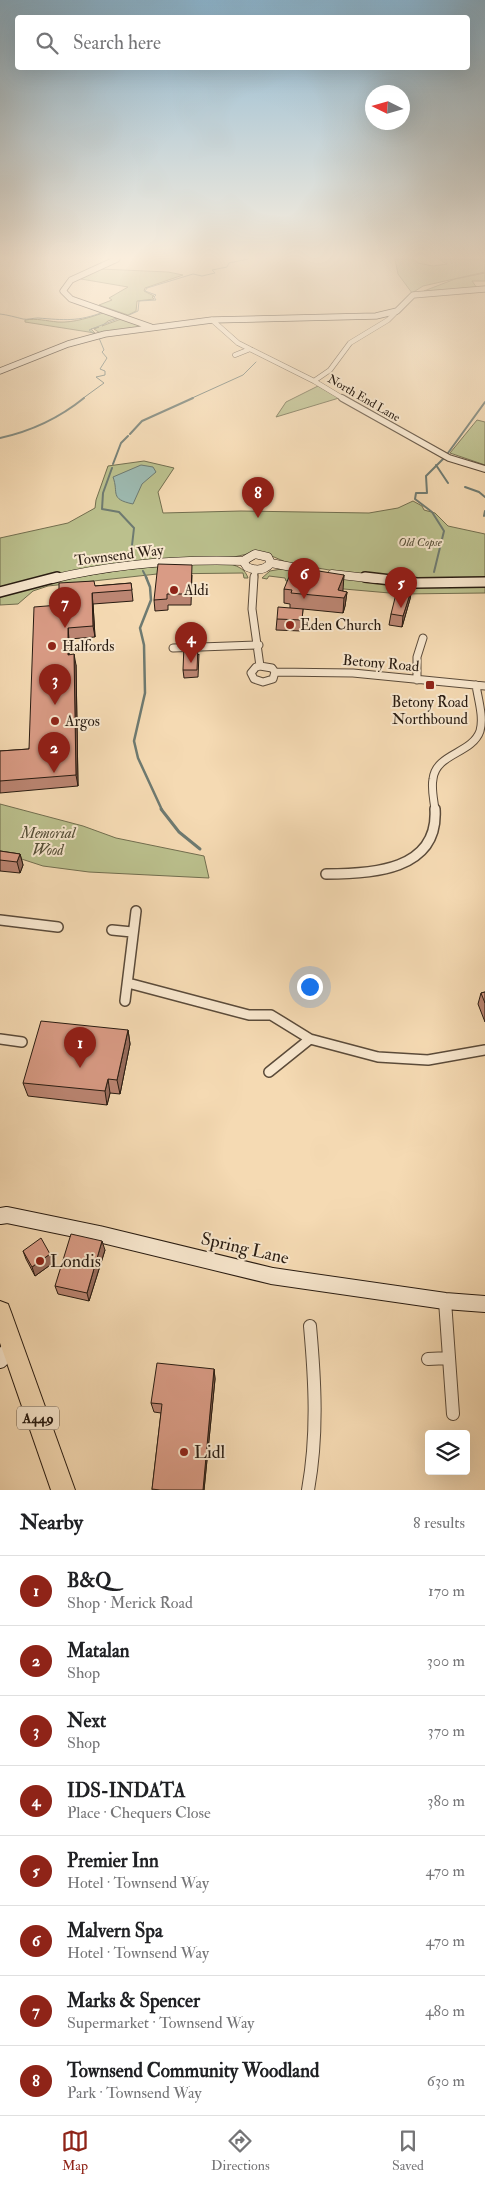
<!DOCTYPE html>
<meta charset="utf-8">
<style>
:root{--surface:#fff;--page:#f2f2f2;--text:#202124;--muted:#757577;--line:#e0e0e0;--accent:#8f2418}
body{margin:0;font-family:"IM FELL Double Pica",serif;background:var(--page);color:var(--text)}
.controls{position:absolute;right:15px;bottom:15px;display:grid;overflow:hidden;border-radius:5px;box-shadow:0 5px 20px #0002}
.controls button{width:45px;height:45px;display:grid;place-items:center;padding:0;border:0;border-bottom:1px solid var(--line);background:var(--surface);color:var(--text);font:25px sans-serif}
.compass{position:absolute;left:365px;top:85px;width:45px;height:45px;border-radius:50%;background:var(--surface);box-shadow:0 5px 20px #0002;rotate:275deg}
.you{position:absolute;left:309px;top:986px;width:18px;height:18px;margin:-12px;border:4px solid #fff;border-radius:50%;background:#1a73e8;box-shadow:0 0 0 8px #1a73e833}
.badge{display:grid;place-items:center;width:32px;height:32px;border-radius:50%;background:var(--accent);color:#fff;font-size:16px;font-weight:700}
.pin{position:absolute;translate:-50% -41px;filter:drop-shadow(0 1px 2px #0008)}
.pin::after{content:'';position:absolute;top:26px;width:18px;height:15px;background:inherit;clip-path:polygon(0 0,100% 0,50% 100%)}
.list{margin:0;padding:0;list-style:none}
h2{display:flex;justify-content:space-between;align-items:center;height:65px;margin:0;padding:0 20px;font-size:21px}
h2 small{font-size:16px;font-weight:400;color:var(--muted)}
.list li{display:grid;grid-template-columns:32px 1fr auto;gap:15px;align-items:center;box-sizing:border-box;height:70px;padding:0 20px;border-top:1px solid var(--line)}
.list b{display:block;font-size:19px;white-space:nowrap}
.list p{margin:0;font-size:16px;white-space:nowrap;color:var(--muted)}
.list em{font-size:16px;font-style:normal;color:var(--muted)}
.icon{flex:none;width:28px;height:28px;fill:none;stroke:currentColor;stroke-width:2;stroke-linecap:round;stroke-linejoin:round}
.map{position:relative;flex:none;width:485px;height:1490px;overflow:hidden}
.search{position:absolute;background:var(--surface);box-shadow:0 5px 20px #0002;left:15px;right:15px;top:15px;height:55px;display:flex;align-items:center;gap:12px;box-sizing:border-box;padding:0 18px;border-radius:5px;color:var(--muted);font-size:19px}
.sheet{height:625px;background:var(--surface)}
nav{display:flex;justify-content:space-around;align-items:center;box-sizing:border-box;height:70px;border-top:1px solid var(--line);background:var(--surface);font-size:14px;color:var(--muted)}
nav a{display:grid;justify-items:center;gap:2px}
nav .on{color:var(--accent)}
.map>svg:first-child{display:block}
.green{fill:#bbc08d;stroke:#726e4f}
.water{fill:#9dbab1;stroke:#6e7a71}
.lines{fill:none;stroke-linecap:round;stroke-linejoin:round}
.stream-far3{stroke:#6e7a71;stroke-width:1}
.stream-far2{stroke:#6e7a71;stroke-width:2}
.stream-far1{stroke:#6e7a71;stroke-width:2.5}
.stream{stroke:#6e7a71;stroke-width:3}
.street-far4-casing{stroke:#5b4b3a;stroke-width:5.5}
.street-far3-casing{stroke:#5b4b3a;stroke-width:8}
.street-far2-casing{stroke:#5b4b3a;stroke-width:9}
.street-far1-casing{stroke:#5b4b3a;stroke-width:12}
.street-casing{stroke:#5b4b3a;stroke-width:14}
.secondary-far3-casing{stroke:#281b11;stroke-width:7}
.secondary-far2-casing{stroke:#281b11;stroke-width:9}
.secondary-far1-casing{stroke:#281b11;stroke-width:12}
.secondary-casing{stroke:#281b11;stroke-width:18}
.highway-casing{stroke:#281b11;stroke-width:2}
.street-far4{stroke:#f8e7ce;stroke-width:4.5}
.street-far3{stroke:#f8e7ce;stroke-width:5.5}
.street-far2{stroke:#f8e7ce;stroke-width:7}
.street-far1{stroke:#f8e7ce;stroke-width:9}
.street{stroke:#f8e7ce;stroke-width:12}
.secondary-far3{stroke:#f8e7ce;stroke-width:5.5}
.secondary-far2{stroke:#f8e7ce;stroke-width:8}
.secondary-far1{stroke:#f8e7ce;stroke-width:9}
.secondary{stroke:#f8e7ce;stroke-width:16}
.highway{fill:#f5dab3;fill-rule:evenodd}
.wall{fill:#bb8572;stroke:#281b11}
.shaded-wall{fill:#986c5d;stroke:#281b11}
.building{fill:#d99b85;stroke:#281b11}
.poi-dot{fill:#8f2418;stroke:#f8e7ce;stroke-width:2}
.labels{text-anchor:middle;stroke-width:4;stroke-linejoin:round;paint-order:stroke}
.far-street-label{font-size:12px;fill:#281b11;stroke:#f8e7ce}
.far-park-label{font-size:12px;font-style:italic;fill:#544d36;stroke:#f8e7ce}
.shield{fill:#f8e7ce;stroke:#66584a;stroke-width:1}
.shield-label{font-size:14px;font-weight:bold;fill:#281b11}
.street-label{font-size:15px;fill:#281b11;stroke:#f8e7ce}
.poi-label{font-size:15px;fill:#281b11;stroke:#f8e7ce;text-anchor:start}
.park-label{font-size:15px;font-style:italic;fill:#544d36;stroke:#f8e7ce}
.near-street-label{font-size:18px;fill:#281b11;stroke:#f8e7ce}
.near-poi-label{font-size:18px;fill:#281b11;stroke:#f8e7ce;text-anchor:start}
</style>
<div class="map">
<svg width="485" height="1490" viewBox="0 0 485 1490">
<rect width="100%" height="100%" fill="#f5dab3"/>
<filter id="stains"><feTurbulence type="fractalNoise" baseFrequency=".004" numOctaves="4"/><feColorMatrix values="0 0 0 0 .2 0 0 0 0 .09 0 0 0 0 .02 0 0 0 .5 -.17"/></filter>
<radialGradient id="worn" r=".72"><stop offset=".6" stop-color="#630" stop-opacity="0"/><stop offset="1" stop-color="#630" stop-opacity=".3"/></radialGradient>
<!-- green -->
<path class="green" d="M395 259H413L418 263 433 266 447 264 439 259H485V272L423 286 412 293 398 274Z
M100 269 168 272 183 275 145 288 144 291 154 296 152 297 154 299 137 301 136 311 128 315 99 305 112 300 109 298 128 287 81 279Z
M485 273V281H472L477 288 424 291 455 279Z
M106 312 120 317 108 321 102 326 124 318 144 327 100 333 94 329 99 327 91 329 95 333 25 322V320C37 318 46 321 58 322 74 323 91 317 106 312Z
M318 386 339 398 276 417 286 402Z
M477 420 485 422V465L450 453Z
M144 461 174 468 158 492 163 513 241 511 369 513 398 508 413 501 422 506 424 510 435 513 448 526 485 534V579L437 580 347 573 288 563 267 554 256 552 234 557 97 566 0 588V538L68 523 95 508 96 500 108 466Z
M231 564C239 567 245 569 248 578H244L243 573 157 574 48 586 33 591 18 604 0 605V595C75 574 153 563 231 564Z
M281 569C350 580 416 589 485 586V593L401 594 344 589 286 581 285 578 269 576 267 579 262 578 270 571Z
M0 804 83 826 116 838 204 856 209 878 89 872 43 866 0 852Z"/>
<!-- water -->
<path class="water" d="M141 465 153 467 156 472 142 484 133 504C109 499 119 493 113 477Z"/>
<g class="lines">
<!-- stream-far3 -->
<path class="stream-far3" d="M0 314C8 315 15 317 23 319 27 320 33 318 38 318 63 320 79 322 103 312
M129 315 138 311 139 301 156 300 154 297 156 295 145 291 147 288 193 274 202 276 215 273 212 270 227 267 229 263 248 259
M82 399 104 383 96 377 105 375V371L100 369 107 358 102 352 104 350 99 338 89 330 120 318
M190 399 243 375 256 362"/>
<!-- stream-far2 -->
<path class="stream-far2" d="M130 434 142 421 193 398
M0 438C32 431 58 419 84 398
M448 453 485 402
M113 464 121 443 128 436
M436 465 448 483
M112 468 103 493 102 509 119 512 134 528 131 554
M465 487 479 492 485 497
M484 516 485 511
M143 571 147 579
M434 572 444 531 432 512 415 499 416 493H427L426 476 443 459"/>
<!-- stream-far1 -->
<path class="stream-far1" d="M146 577 150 587 151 600 140 628 144 645 145 693 134 741 138 758 162 810"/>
<!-- stream -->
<path class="stream" d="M161 809 179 832 200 849"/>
<!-- street-far4 casing -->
<g class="street-far4-casing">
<path id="street-far4" d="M212 320 238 343 314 381 344 399
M235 355 250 349
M314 381 330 370 350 343 388 320 397 311"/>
</g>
<!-- street-far3 casing -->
<g class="street-far3-casing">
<path id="street-far3" d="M342 398 449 458 485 469
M254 579 255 570"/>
</g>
<!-- street-far2 casing -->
<g class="street-far2-casing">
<path id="street-far2" d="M254 577 252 609 260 666
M173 648 259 645
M260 666 272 668 275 672 273 679 263 682 254 679 251 673 256 667Z
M275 672 353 673 485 686
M417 680V657L423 638
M435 810C434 800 431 789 433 779 436 753 472 754 480 731 484 717 478 699 476 685"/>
</g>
<!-- street-far1 casing -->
<g class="street-far1-casing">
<path id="street-far1" d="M326 874C371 874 439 871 435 809
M0 920 58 927
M112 930 132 932
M128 983 249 1015H271L310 1039 378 1057 428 1060 485 1050
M125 1001 136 911
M0 1039 22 1042
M269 1072 310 1039"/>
</g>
<!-- street casing -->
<g class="street-casing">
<path id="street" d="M445 1301 453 1414
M428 1359 449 1358
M308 1490C318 1435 315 1381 310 1326"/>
</g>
<!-- secondary-far3 casing -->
<g class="secondary-far3-casing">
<path id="secondary-far3" d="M117 259 71 280 63 291 71 299 151 327
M0 371 68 344 105 334 212 320 376 316 397 311 413 295 485 289"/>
</g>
<!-- secondary-far2 casing -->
<g class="secondary-far2-casing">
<path id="secondary-far2" d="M243 561 247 567C256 571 264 571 271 563
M332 574 376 579
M52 579C115 564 179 559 243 561L255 554 268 557 271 563 307 570"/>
</g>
<!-- secondary-far1 casing -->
<g class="secondary-far1-casing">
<path id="secondary-far1" d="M365 577 417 583 485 582
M0 592 57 577"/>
</g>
<!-- secondary casing -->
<g class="secondary-casing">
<path id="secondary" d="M0 1216 7 1215 99 1234 272 1276 445 1301 485 1304
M0 1360 12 1346"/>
</g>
<!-- highway casing -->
<g class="highway-casing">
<path id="highway" d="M0 1301 8 1304 11 1312 75 1490H51L0 1343Z"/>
</g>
<!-- street-far4 -->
<use href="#street-far4" class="street-far4"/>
<!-- street-far3 -->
<use href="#street-far3" class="street-far3"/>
<!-- street-far2 -->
<use href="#street-far2" class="street-far2"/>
<!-- street-far1 -->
<use href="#street-far1" class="street-far1"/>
<!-- street -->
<use href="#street" class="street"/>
<!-- secondary-far3 -->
<use href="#secondary-far3" class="secondary-far3"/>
<!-- secondary-far2 -->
<use href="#secondary-far2" class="secondary-far2"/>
<!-- secondary-far1 -->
<use href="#secondary-far1" class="secondary-far1"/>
<!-- secondary -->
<use href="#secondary" class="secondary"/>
<!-- highway -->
<use href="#highway" class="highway"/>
</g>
<!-- wall -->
<path class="wall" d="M192 575 191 605H168V610L155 611 154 600Z
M344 575 342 591 347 592 345 606 343 613 303 609 301 631 276 630 277 619 290 608V604L284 603V589Z
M131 583 133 601 93 604 95 637 69 639V655L76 665 78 786 0 793V751L29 749 59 605 95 586Z
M412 588 410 599 402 627 389 625 391 614Z
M199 654 198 677 184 678 183 670Z
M0 851 20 854 23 865 20 873 0 871Z
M485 992V1022L478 1004 481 993Z
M128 1030 130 1044 120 1094 110 1093 107 1105 28 1096 23 1083Z
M105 1250 89 1301 58 1294 55 1286Z
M23 1251 53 1263 35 1276 26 1259Z
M214 1369 215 1379 204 1490H152L161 1413 154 1412 151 1403Z"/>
<!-- shaded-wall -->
<path class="shaded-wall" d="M344 575 343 590 340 598 338 590Z
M412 588 410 599 402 627 403 616Z
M347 592 345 606 343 613 344 598Z
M92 593 93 604 95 637 93 626Z
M68 628 69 639V666L68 655Z
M74 654 76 665 78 786 76 775Z
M20 854 23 865 20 873 17 862Z
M128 1030 130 1044 120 1094 117 1080Z
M108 1079 110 1093 107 1105 105 1091Z
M102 1241 105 1250 89 1301 87 1293Z
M50 1254 53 1263 35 1276 32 1267Z
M214 1369 215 1379 204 1490H203Z"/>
<!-- building -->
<path class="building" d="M158 564 192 565 191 594H167V599L154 600Z
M293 567 344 575 338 590 347 592 344 598 291 593 292 590 284 589Z
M94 581 95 586 131 583 132 590 92 593 93 626 68 628V655L74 654 76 775 0 781V751L29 749 34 607 59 605V583Z
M404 585 412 588 403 616 391 614 398 586 404 587Z
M278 607 303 609 302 620 277 619Z
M184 645 198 646 197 670H183Z
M0 851 20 854 17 862 0 860Z
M485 992V1003L481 993Z
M41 1021 128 1030 117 1080 108 1079 105 1091 23 1083Z
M71 1234 102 1241 87 1293 55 1286Z
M41 1238 50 1254 32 1267 23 1251Z
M157 1363 214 1369 203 1490H160L152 1489 162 1404 151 1403Z"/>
<!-- sky -->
<linearGradient id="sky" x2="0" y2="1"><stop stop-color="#8ab6d2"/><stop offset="0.55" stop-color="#faeedd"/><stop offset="1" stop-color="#faeedd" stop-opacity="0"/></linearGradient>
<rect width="485" height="468" fill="url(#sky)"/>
<!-- markers -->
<g class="poi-dot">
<circle cx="174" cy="590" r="5"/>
<circle cx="290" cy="625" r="5"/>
<circle cx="52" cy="646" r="5"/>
<rect x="425" y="680" width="10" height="10" rx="2.5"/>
<circle cx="55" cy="721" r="5"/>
<circle cx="40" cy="1261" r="5"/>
<circle cx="184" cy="1452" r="5"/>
</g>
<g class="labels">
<!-- far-street labels -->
<g class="far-street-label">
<text transform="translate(364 398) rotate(30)" y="4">North End Lane</text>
</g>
<!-- far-park labels -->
<g class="far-park-label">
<text x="420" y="546">Old Copse</text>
</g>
<!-- shield labels -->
<rect class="shield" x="17" y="1406.5" width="42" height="23" rx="4"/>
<g class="shield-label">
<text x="38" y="1423">A449</text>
</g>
<!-- street labels -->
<g class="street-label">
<text transform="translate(119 555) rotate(-7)" y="5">Townsend Way</text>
<text transform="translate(381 663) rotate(5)" y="5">Betony Road</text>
</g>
<!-- poi labels -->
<g class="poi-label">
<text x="184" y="595">Aldi</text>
<text x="300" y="630">Eden Church</text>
<text x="62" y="651">Halfords</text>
<text x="430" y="707" text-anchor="middle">Betony Road<tspan x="430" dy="17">Northbound</tspan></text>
<text x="65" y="726">Argos</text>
</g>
<!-- park labels -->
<g class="park-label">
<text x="48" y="838">Memorial<tspan x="48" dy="17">Wood</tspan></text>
</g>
<!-- near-street labels -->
<g class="near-street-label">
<text transform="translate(245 1248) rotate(13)" y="6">Spring Lane</text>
</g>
<!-- near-poi labels -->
<g class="near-poi-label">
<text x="50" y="1267">Londis</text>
<text x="194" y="1458">Lidl</text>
</g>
</g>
<rect width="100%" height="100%" filter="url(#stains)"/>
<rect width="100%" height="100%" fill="url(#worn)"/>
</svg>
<div class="controls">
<button><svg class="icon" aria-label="layers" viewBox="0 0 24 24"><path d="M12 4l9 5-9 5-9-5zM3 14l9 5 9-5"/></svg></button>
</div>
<svg class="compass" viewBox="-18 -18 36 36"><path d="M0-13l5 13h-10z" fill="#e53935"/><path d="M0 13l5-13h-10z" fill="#757577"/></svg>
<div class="you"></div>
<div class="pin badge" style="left:80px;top:1068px">1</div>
<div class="pin badge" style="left:54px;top:773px">2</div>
<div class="pin badge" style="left:55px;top:705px">3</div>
<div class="pin badge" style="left:191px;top:663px">4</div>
<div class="pin badge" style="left:401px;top:608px">5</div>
<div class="pin badge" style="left:304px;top:599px">6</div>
<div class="pin badge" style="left:65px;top:628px">7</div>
<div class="pin badge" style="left:258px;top:518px">8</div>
<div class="search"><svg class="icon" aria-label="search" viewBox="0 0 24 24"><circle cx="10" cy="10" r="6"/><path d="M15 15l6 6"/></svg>Search here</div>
</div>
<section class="sheet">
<h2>Nearby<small>8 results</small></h2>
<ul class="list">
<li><span class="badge">1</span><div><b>B&amp;Q</b><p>Shop · Merick Road</p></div><em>170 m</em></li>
<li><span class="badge">2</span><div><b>Matalan</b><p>Shop</p></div><em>300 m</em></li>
<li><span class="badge">3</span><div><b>Next</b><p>Shop</p></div><em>370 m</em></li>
<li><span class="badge">4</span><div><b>IDS-INDATA</b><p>Place · Chequers Close</p></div><em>380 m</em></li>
<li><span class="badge">5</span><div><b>Premier Inn</b><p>Hotel · Townsend Way</p></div><em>470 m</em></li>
<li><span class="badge">6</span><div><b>Malvern Spa</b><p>Hotel · Townsend Way</p></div><em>470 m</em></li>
<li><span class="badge">7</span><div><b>Marks &amp; Spencer</b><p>Supermarket · Townsend Way</p></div><em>480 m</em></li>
<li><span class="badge">8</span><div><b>Townsend Community Woodland</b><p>Park · Townsend Way</p></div><em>630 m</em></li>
</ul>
</section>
<nav>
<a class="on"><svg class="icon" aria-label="map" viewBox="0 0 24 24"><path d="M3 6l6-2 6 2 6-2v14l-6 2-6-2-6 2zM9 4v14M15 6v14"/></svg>Map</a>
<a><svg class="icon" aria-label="directions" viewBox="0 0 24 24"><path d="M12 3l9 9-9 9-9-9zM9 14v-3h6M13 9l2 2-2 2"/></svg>Directions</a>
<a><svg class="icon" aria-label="saved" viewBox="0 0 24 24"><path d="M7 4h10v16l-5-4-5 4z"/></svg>Saved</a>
</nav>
